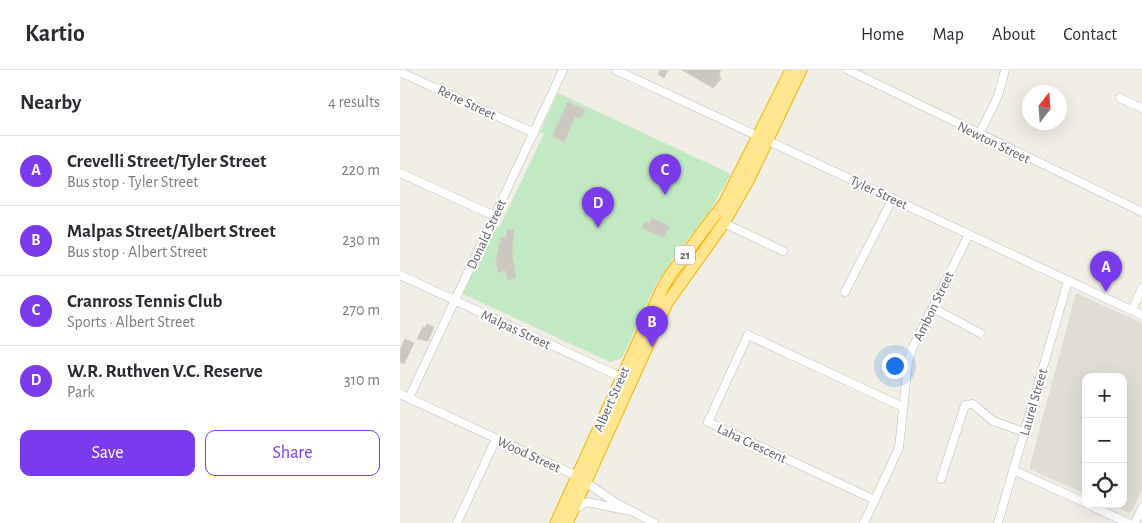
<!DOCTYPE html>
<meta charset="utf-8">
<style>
:root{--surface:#fff;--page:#f7f7f7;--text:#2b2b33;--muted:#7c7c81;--line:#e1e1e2;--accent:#7c3aed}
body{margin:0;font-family:"Alegreya Sans",sans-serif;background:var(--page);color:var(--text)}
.controls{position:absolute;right:15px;bottom:15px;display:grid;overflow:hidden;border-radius:10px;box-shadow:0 5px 20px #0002}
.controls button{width:45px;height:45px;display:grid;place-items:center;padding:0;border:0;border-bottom:1px solid var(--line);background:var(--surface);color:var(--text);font:25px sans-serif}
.compass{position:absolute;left:622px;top:15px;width:45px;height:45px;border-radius:50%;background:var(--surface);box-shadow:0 5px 20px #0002;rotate:17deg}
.you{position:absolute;left:494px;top:295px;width:18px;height:18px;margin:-12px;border:4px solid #fff;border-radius:50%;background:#1a73e8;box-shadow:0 0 0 8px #1a73e833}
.badge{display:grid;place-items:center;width:32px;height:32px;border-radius:50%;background:var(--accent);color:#fff;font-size:16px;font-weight:700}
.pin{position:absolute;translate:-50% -41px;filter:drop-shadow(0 1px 2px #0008)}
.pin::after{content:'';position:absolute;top:26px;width:18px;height:15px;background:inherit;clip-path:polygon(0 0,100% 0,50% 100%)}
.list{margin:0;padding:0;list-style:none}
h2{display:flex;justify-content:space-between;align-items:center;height:65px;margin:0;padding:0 20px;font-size:21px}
h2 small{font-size:16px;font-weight:400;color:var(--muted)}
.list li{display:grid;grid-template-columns:32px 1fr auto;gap:15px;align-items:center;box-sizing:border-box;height:70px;padding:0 20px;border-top:1px solid var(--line)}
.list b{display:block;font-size:19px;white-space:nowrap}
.list p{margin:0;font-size:16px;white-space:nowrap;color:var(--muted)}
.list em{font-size:16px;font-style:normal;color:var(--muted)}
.actions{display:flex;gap:10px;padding:15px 20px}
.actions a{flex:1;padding:11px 0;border:1px solid var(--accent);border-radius:10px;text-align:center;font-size:18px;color:var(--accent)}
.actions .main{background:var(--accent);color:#fff}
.icon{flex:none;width:28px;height:28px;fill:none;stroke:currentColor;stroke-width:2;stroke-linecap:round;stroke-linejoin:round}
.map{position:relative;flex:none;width:742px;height:453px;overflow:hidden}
header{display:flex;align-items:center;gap:30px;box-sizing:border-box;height:70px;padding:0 25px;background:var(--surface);border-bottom:1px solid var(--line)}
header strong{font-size:24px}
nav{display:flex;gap:28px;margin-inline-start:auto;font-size:18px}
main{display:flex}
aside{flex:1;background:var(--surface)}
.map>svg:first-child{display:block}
.education{fill:#e0ddd4}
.green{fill:#c1e9c2}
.building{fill:#cbc8c2;stroke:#d5d0c3}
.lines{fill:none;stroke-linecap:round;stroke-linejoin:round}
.minor-casing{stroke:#b8bbc0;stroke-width:9}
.highway-casing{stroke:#f6b200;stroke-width:13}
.minor{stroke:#fff;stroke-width:8}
.highway{stroke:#ffe68e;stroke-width:11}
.labels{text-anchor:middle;stroke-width:4;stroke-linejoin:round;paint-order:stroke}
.shield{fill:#fff;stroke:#8e9095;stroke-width:1}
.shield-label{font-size:12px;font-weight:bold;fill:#5d6167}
.street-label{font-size:14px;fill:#5d6167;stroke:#fff}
</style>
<header>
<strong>Kartio</strong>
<nav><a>Home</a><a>Map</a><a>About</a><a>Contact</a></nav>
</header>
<main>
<aside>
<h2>Nearby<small>4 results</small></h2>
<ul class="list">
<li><span class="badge">A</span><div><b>Crevelli Street/Tyler Street</b><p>Bus stop · Tyler Street</p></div><em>220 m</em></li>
<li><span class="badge">B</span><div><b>Malpas Street/Albert Street</b><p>Bus stop · Albert Street</p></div><em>230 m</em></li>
<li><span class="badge">C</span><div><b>Cranross Tennis Club</b><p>Sports · Albert Street</p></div><em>270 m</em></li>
<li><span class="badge">D</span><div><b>W.R. Ruthven V.C. Reserve</b><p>Park</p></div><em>310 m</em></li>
</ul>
<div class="actions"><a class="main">Save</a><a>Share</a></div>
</aside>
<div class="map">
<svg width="742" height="453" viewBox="0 0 742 453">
<rect width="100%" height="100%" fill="#f0eee5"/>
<!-- education -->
<path class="education" d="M676 223 742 253V420L733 440 729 443 710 434H723V307H686V424L629 399Z"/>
<!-- green -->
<path class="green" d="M158 23 331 104 308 144 276 184 256 214 222 288 210 292 63 224 95 157 99 158 141 70 144 64 140 62Z"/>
<!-- building -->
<path class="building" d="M260 0H268L264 8 258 4Z
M282 0H321L319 5 321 9 313 18Z
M168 32 185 40 182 48 175 47 164 72 152 66Z
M252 148 269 156 264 168 242 158 245 152 249 154Z
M107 159 114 160 112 184 116 208 108 210 105 200 98 203 96 190 101 167 106 168Z
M27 254 34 257 28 271 17 269 23 257 25 258Z
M5 269 14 273 4 294 0 292V280Z"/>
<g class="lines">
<!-- minor casing -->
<g class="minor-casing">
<path id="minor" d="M216 0 742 245
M448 0 742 142
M0 2 134 63
M720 28 742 38
M579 65 598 26 605 0
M0 103 95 146
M324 153 383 181
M0 205 225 309
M445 222 493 128
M533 238 580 263
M732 240 742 218
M0 324 177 406 213 431 254 453
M9 328 163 0
M613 400 686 433
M541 409 565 335 573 334 593 351 624 362
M475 430 308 352 348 265 503 337
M687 434 728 453
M174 439 187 432 225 440
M57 453 96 369
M464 453 499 378 508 292 512 279 569 164
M598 453 668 211
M735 453 742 438"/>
</g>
<!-- highway casing -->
<g class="highway-casing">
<path id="highway" d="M156 453 262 219 270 205 325 132 391 0
M167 453 267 233 324 153 349 109 401 0"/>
</g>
<!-- minor -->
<use href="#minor" class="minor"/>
<!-- highway -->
<use href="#highway" class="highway"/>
</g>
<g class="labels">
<!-- shield labels -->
<rect class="shield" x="275" y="175.5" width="20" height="19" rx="4"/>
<g class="shield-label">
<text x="285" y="189">21</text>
</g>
<!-- street labels -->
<g class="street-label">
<text transform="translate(67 32) rotate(25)" y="5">Rene Street</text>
<text transform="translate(594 72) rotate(26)" y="5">Newton Street</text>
<text transform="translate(479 122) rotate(25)" y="5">Tyler Street</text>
<text transform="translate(86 164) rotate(-65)" y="5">Donald Street</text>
<text transform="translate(533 236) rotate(-64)" y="5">Ambon Street</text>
<text transform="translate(116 259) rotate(25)" y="5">Malpas Street</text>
<text transform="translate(211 329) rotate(-66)" y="5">Albert Street</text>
<text transform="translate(633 332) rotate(-74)" y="5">Laurel Street</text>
<text transform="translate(352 373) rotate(25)" y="5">Laha Crescent</text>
<text transform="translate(129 384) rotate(25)" y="5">Wood Street</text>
</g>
</g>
</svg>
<div class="controls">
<button>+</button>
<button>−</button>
<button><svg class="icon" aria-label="locate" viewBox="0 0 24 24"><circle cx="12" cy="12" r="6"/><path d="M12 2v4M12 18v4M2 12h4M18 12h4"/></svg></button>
</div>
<svg class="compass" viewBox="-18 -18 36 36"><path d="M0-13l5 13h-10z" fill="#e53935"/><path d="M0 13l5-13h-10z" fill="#7c7c81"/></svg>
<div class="you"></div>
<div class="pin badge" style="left:706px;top:222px">A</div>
<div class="pin badge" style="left:252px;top:277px">B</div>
<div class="pin badge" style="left:265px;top:125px">C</div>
<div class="pin badge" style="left:198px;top:158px">D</div>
</div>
</main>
